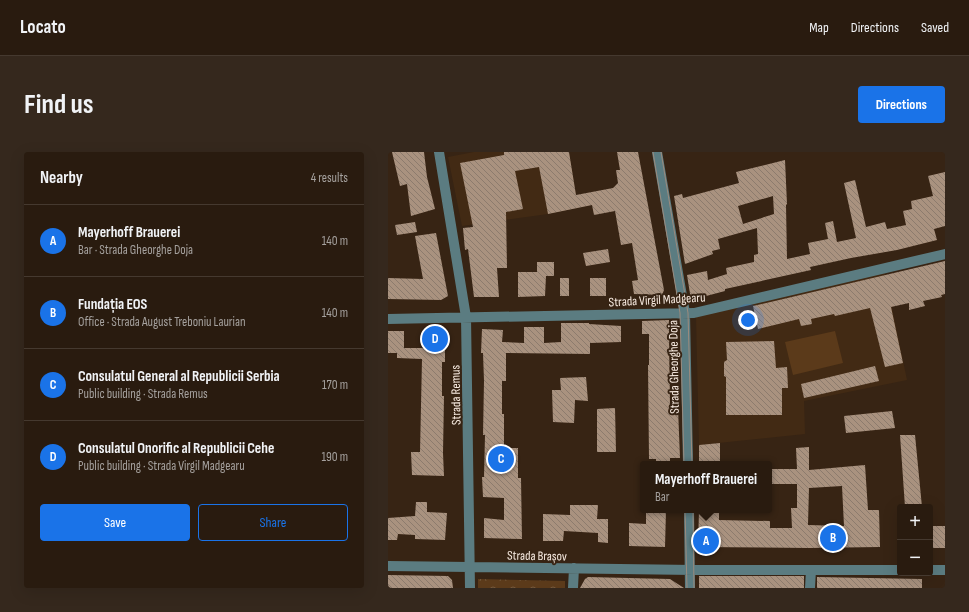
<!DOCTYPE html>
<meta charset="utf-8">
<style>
:root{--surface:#291b0f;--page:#35281d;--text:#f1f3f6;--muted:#a5a19e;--line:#45392f;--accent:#1a73e8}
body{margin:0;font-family:"Sofia Sans Condensed",sans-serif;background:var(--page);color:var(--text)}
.controls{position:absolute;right:12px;bottom:12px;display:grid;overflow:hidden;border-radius:4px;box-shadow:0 4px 16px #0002}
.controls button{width:36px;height:36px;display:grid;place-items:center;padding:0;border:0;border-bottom:1px solid var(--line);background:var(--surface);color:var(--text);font:20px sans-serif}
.you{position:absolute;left:360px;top:168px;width:14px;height:14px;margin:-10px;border:3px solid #fff;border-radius:50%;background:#1a73e8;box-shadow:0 0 0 6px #1a73e833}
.badge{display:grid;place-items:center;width:26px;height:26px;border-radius:50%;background:var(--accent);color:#fff;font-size:13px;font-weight:700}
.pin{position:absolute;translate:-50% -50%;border:2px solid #fff;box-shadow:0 1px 4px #0006}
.popup{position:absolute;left:252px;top:309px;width:132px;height:52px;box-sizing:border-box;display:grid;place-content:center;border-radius:4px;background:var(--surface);filter:drop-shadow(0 1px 3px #0005);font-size:13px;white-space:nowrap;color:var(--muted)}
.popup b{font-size:15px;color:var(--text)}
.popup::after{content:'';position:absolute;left:50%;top:100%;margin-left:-8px;border:8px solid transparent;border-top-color:var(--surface)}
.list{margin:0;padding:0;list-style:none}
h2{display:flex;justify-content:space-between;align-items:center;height:52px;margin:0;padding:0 16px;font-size:17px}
h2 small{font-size:13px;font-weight:400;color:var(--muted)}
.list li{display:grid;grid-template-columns:26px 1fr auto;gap:12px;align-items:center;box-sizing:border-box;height:72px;padding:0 16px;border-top:1px solid var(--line)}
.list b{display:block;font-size:15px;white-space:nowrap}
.list p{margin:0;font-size:13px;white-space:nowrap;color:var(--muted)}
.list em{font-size:13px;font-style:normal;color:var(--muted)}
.actions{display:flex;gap:8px;padding:12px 16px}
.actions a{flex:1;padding:9px 0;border:1px solid var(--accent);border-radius:4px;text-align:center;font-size:14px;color:var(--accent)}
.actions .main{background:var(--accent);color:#fff}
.map{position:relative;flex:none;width:557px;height:436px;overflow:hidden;border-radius:4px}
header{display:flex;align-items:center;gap:24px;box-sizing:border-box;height:56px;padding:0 20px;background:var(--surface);border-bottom:1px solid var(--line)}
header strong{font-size:19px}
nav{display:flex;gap:22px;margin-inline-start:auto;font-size:14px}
.intro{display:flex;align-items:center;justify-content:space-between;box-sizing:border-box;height:96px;padding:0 24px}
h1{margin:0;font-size:28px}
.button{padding:10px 18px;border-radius:4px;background:var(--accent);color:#fff;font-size:14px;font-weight:700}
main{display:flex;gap:24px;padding:0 24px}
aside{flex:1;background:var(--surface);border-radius:4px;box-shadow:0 4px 16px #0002}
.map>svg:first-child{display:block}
.built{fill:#422a14}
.forest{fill:url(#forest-crowns)}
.pitch{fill:#5b3a1a}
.building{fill:url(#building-back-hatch);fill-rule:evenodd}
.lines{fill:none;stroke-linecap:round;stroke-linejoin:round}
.minor{stroke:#5b7c81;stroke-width:10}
.tram{stroke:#9b8b7e;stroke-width:1}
.labels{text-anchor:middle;stroke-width:4;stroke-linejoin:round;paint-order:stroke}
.street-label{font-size:13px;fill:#f8ebe1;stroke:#372414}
</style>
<header>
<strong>Locato</strong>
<nav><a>Map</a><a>Directions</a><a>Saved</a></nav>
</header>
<div class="intro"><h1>Find us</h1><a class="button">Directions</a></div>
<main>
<aside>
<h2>Nearby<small>4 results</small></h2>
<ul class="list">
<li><span class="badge">A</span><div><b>Mayerhoff Brauerei</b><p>Bar · Strada Gheorghe Doja</p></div><em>140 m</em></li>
<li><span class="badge">B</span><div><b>Fundația EOS</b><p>Office · Strada August Treboniu Laurian</p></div><em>140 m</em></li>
<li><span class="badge">C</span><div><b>Consulatul General al Republicii Serbia</b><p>Public building · Strada Remus</p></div><em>170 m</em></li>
<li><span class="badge">D</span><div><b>Consulatul Onorific al Republicii Cehe</b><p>Public building · Strada Virgil Madgearu</p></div><em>190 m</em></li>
</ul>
<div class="actions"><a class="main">Save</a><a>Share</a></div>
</aside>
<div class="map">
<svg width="557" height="436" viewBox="0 0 557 436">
<defs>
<pattern id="forest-crowns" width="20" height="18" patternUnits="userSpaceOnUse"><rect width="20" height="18" fill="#5b3a1a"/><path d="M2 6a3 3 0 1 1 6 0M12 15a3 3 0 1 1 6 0" fill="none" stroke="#73573b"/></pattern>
<pattern id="building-back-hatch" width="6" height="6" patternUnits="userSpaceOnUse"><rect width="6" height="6" fill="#a9927f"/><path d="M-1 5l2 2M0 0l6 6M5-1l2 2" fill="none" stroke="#8c7b6d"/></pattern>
</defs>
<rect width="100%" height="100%" fill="#372414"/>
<!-- built -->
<path class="built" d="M86 0H181L190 56 160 62 74 74 60 5Z
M496 117 519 228 416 249 417 282 311 293 308 165Z"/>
<!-- forest -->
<path class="forest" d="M90 427 177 429V436H90Z"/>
<!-- pitch -->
<path class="pitch" d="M447 179 455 211 405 223 397 190Z"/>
<!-- building -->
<path class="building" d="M4 0H36L39 25 47 57 23 64 19 32 12 34Z
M116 0H181L188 43 225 36 230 31 228 18H232L229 0H250L276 138 274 143 246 142 244 129 250 128 244 91 233 93 227 59 206 63 204 53 160 62 151 15 127 19 135 57 118 60 119 116H109L111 145H86L80 97 77 98 75 76 85 75 72 11 116 3Z
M397 8 399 52 398 53 399 107 422 102 420 91 440 87 437 71 445 69 449 90 468 86 456 31 467 28 478 75 497 70 499 77 518 73 515 59 524 57 523 49 545 44 540 24 557 20V74L546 77 549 88 509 98 463 106 422 115 423 118 337 137V139L303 148 299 123 319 119 320 128 339 122 338 116 366 110V103L370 102 369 76 330 87 332 97 324 99 325 102 297 112 286 44 294 42 295 46 351 31 348 20ZM385 44 386 62 355 72 350 54Z
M27 70 29 80 9 83 7 73Z
M48 81 60 144 53 148 0 147V126L35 127 27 84Z
M220 97 222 110 198 114 195 101Z
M557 109V142L553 143 554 145 535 149 537 154 521 158V151L503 155 515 211 497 215 482 156 447 164 446 162 423 167 424 172 413 174 411 167 370 177 365 154Z
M149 110H166V124H158L157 144 130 145V120H149Z
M172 126H181V144H172Z
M202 126H218V144H202Z
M281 168 282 256H290L292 306H282V312H268V307H261L260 213H261V182H254V169Z
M173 171H201V172L233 174V190L202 191V202L118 201V229H114V262H116V296H130V326H133L134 387 96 386V366L116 368V346L95 345 94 325H96L97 283H95L96 229 95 201H93L94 177 115 178 114 190 136 191V175H156V191L173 190Z
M36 178 57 179V210H54V244H56L55 301 56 324 24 323 23 300H32L34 207 9 206V201H0V179H16V196H36Z
M386 189 388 216 399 215 400 236H394V263H338V225L336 224V210L339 208 338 190Z
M487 214 491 229 416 246 413 232Z
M198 225 200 249 187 248 186 271 165 270 164 238H173L172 226Z
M227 256 228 300H209V257Z
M504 259 507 276 458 281 456 264Z
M512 283H527L534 355H517Z
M332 291V312H311V293Z
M421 295V318L477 313 480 358H491L492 395 421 396 310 395 311 358H331V368L382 369V376H404L403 356H409V332H382L383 317H409L408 296ZM454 334 456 374 420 373 421 336Z
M28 350H39V360L59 361 57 388 27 387V383L10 382 9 388H0V366L27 364Z
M182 353H210L209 367H220V391L210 390V381L176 379 175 389H155V362L182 363Z
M258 358H278L277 395 241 394V371L258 372Z
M542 374H557V396H542Z
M0 423 60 424 64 428 65 436H0Z
M311 424H416V436H311Z
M200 425 282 427 296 436H192L197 427Z
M429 425 534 427V436H429Z"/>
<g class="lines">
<!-- minor -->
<path class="minor" d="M51 0 78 165 82 436
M269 0 297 161 300 312
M0 167 306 161 557 102
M301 358 302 436
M0 414 306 418H512
M542 418H557
M185 436 186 416
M422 436 423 418"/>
<!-- tram -->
<path class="tram" d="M265 0 292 161 296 312
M273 0 300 161 304 312
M297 358 299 436
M305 358 306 436"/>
</g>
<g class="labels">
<!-- street labels -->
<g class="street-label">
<text transform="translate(269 147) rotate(-3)" y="5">Strada Virgil Madgearu</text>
<text transform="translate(285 215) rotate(-91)" y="5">Strada Gheorghe Doja</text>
<text transform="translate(67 243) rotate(-91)" y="5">Strada Remus</text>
<text transform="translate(149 403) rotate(1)" y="5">Strada Brașov</text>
</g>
</g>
</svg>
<div class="controls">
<button>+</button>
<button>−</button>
</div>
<div class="you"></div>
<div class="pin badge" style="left:318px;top:389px">A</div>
<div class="popup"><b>Mayerhoff Brauerei</b>Bar</div>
<div class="pin badge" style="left:445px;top:386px">B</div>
<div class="pin badge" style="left:113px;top:307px">C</div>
<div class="pin badge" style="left:47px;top:187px">D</div>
</div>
</main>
